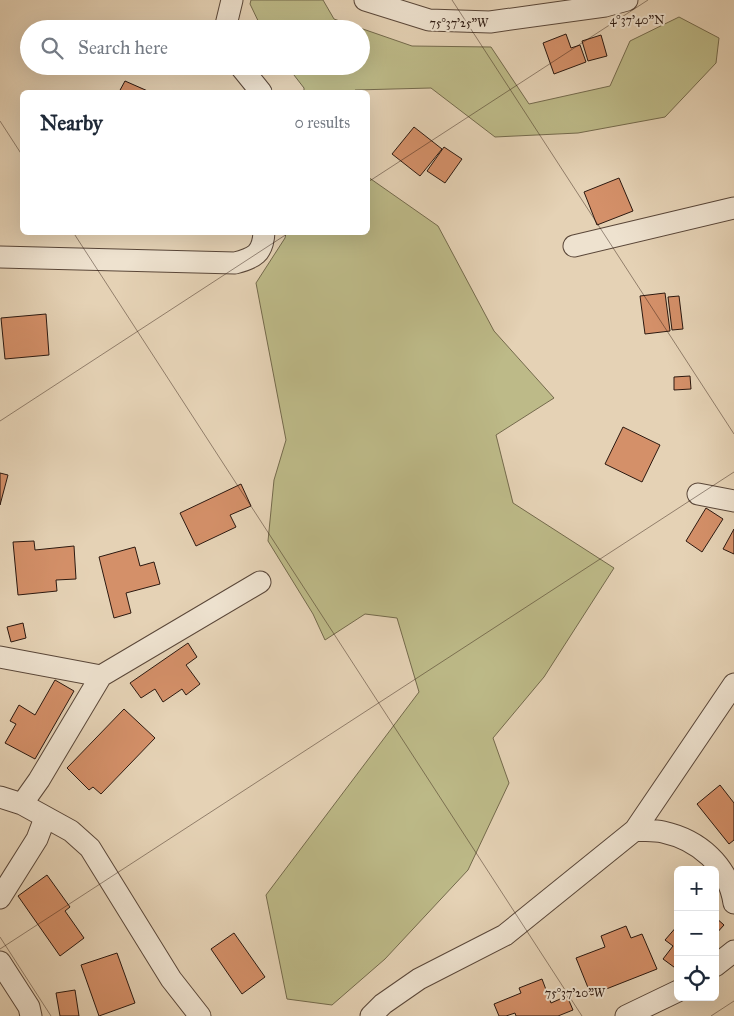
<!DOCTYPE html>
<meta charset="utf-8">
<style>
:root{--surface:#fff;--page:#f6f6f7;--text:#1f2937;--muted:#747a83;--line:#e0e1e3}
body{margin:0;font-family:"IM FELL Great Primer",serif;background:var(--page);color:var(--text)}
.controls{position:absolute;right:15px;bottom:15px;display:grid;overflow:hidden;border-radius:8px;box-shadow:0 5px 20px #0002}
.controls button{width:45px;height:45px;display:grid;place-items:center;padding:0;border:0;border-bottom:1px solid var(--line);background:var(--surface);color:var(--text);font:25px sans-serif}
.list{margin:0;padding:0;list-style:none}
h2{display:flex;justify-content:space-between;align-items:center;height:65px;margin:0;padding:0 20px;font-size:21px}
h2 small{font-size:16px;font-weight:400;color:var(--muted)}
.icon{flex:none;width:28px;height:28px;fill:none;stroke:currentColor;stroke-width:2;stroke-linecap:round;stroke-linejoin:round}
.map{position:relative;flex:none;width:734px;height:1016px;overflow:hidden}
.search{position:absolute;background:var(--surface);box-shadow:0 5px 20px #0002;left:20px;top:20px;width:350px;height:55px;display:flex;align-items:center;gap:12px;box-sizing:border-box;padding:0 18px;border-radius:28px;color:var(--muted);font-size:19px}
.panel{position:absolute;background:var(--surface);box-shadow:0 5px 20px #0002;left:20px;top:90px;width:350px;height:145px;border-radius:8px}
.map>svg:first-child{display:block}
.green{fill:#bdba88;stroke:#746a4c}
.building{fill:#d49069;stroke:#2c1910}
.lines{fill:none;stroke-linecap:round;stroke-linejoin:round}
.minor-casing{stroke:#5a4739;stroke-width:23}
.minor{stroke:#eee2cf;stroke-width:21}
.ticks{fill:none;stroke:#2c1910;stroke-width:1;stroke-opacity:0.45}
.ticks-label{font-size:12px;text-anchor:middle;fill:#2c1910;stroke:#eee2cf;stroke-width:4;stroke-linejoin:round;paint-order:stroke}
</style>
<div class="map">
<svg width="734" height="1016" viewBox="0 0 734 1016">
<rect width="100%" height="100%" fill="#e5d2b5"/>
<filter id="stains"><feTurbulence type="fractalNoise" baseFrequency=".004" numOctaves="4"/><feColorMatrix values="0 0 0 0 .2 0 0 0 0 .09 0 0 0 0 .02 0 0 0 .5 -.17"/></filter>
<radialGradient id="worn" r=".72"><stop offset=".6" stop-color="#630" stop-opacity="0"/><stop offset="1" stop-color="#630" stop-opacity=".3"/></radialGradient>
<!-- green -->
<path class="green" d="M251 0H323L334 19 412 46 491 47 529 104 610 86 630 41 679 17 719 38 716 63 665 117 578 133 495 137 431 88 355 90V92H304V88L287 66H361V29H262L250 4Z
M368 177 438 226 494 331 554 398 496 435 513 503 614 568 544 677 493 738 509 783 468 870 385 959 332 1005 287 999 266 895 419 692 397 618 365 614 325 640 313 614 268 541 274 480 286 440 256 283 285 238 286 233 368 232Z"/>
<!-- building -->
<path class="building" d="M566 34 571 48 580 45 586 62 554 74 543 43Z
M601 35 607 56 588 61 582 41Z
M125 81 150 92H119Z
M414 127 442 149 420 176 392 154Z
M444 147 462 159 445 183 427 171Z
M619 178 633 211 597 225 584 192Z
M665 293 670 331 645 334 640 296Z
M679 296 683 329 672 330 668 297Z
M46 314 49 355 5 359 1 318Z
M690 376 691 389 674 390V377Z
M623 427 660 445 642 482 605 464Z
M0 473 8 475 0 505Z
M241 484 251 506 230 515 236 527 196 546 180 513Z
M706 508 723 519 702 552 686 541Z
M734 529V554L723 549Z
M34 541 35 550 74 546 76 579 56 580 57 591 18 595 13 542Z
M135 547 140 566 154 562 160 584 126 593 131 613 114 618 99 557Z
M23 623 26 638 11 642 7 627Z
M188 643 197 657 186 665 200 684 186 695 182 689 163 702 155 689 141 698 130 683Z
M55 680 74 691 35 759 5 743 16 724 10 721 19 705 35 715Z
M124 709 155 738 101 794 93 787 89 790 67 768Z
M720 785 734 803V840L729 844 697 804Z
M47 875 70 907 65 911 84 938 60 956 18 896Z
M715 917 724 925 715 935Z
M678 925V970L663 959 673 946 665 940Z
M626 926 631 938 642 934 657 969 591 995 576 958 605 947 601 936Z
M234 933 265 977 242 994 211 949Z
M117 953 135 1003 99 1016 81 965Z
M542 979 551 1003 567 996 573 1010 558 1016H516L515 1013 506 1016H499L494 1004 521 993 519 988Z
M75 990 79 1016H60L56 993Z"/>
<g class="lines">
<!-- minor casing -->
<g class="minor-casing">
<path id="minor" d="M365 0 429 20 490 22 605 6 627 0
M225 29 232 0
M240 66 261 92
M574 246 734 208
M0 257 235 263C254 258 263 254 264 232
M698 494 734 501
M0 657 101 676
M0 797 22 804 71 831 90 848 171 979 200 1016
M22 804 39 780 101 676 260 582
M635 830C644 831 654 830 663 832 699 840 728 865 734 903
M0 898 37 839 45 818
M0 962 29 1007 31 1016
M715 966 734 951
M371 1016 383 1004 419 979 505 935 635 830 734 684
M626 1016 678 991"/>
</g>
<!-- minor -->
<use href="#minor" class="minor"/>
</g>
<!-- ticks -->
<path class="ticks" d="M452 0 734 434M0 121 22 155M368 182 648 0M73 232 582 1016M0 421 290 232M0 937 51 1016M0 949 734 472M711 1016 734 1001"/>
<g class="ticks-label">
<text x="637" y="24">4°37'40"N</text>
<text x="459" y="27">75°37'25"W</text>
<text x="575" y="997">75°37'20"W</text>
</g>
<rect width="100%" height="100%" filter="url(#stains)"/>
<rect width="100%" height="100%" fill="url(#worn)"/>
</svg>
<div class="controls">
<button>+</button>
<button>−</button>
<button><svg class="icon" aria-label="locate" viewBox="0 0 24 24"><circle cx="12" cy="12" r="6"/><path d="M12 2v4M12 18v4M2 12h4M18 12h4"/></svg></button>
</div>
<div class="search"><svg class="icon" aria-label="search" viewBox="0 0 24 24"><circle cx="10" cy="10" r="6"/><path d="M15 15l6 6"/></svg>Search here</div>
<section class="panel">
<h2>Nearby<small>0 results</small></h2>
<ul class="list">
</ul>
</section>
</div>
